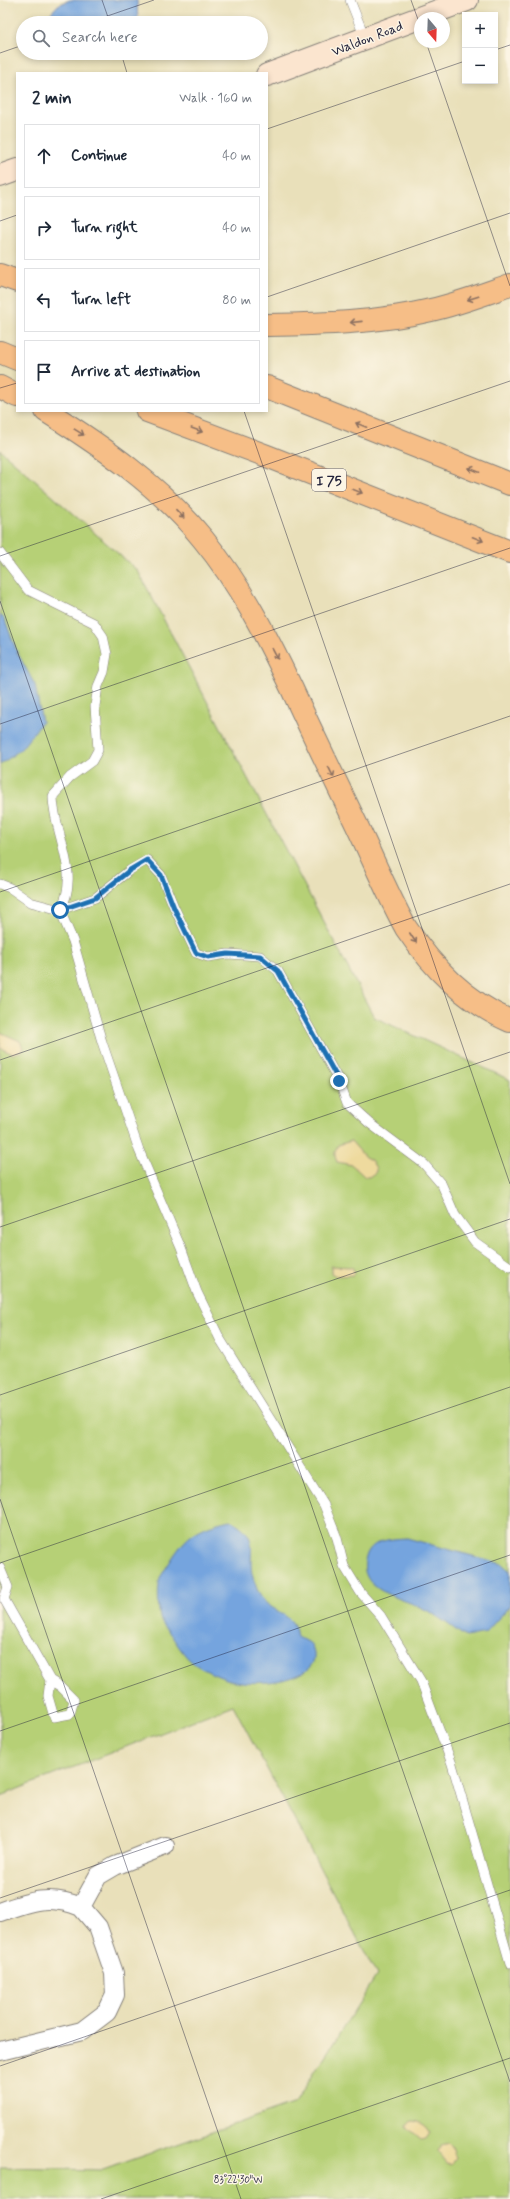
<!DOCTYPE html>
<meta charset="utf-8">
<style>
:root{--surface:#fff;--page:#f2f2f3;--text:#1f2937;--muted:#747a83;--line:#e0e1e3}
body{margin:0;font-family:Mynerve,sans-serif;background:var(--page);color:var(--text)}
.controls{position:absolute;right:12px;top:12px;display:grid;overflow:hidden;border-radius:0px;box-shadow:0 2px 6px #0003}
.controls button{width:36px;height:36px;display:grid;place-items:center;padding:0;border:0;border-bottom:1px solid var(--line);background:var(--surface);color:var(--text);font:20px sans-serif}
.compass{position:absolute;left:414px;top:12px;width:36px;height:36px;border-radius:50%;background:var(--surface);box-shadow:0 2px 6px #0003;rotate:161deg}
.stop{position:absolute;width:12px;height:12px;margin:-9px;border:3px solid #1f6fb2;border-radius:50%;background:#fff}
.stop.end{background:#1f6fb2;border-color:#fff;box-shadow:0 1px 4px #0008}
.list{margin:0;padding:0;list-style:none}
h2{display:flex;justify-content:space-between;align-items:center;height:52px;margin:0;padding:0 16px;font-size:17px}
h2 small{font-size:13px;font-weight:400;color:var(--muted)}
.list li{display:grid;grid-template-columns:26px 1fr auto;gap:12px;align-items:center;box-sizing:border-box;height:64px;margin:0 8px 8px;padding:0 8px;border:1px solid var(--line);border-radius:0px}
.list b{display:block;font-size:15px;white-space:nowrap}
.list em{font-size:13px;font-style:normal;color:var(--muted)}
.icon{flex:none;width:22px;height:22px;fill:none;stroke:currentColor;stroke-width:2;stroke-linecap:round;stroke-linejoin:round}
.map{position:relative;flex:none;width:510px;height:2199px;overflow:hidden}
.search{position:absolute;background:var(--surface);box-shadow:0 2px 6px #0003;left:16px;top:16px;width:252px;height:44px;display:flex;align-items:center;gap:10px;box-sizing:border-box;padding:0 14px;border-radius:22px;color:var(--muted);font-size:15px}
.panel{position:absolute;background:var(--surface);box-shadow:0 2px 6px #0003;left:16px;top:72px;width:252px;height:340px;border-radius:0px}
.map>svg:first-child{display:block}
.green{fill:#b6d076;stroke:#6c7958}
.sand{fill:#eeda9e;stroke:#887e6c}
.water{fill:#74a4de;stroke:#4b638c}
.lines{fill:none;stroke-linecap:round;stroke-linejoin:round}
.lane-casing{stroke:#86817a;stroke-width:10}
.street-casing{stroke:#86817a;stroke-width:20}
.secondary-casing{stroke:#86817a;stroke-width:24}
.highway-casing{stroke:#86817a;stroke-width:24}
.lane{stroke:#fff;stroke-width:9}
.street{stroke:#fff;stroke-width:18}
.secondary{stroke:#fbe5cf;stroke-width:22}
.highway{stroke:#f6be87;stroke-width:22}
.oneway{stroke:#8c7061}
.route{stroke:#1f6fb2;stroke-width:5}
.ticks{fill:none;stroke:#22223b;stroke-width:1;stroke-opacity:0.45}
.labels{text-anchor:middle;stroke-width:3;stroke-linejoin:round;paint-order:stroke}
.shield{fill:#fcf5e5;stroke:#63616e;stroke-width:1}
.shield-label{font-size:13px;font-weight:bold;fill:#22223b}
.street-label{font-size:14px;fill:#22223b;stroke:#fcf5e5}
.ticks-label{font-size:10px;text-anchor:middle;fill:#22223b;stroke:#fcf5e5;stroke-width:3;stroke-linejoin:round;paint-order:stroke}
</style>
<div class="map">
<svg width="510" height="2199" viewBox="0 0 510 2199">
<rect width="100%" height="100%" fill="#fcf5e5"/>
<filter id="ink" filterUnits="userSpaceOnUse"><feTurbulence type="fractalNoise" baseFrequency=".025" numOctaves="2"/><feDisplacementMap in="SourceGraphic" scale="8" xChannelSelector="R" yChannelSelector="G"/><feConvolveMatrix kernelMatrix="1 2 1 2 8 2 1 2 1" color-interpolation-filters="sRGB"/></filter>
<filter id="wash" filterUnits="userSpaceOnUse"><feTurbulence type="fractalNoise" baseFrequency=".012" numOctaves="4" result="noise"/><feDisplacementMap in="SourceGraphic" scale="16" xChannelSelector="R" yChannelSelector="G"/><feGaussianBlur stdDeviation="0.9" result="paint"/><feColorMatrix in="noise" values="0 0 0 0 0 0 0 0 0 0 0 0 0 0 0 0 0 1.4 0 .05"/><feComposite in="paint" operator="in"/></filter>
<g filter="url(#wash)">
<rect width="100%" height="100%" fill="#e9e0ba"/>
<!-- green -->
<path class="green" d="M0 450 138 571 374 1017 510 1080V2199H0V2168H2L103 2170 295 2103 377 1975 233 1705 0 1796Z"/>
<!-- sand -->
<path class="sand" d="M0 1032 20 1041 23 1048 21 1051 13 1054 0 1048Z
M351 1141 365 1157 371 1160 376 1168V1172L369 1177H365L352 1165 337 1162C334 1155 334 1152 338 1145Z
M331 1266 352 1267 355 1273 354 1275 336 1276 331 1273Z
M413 2121C420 2121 427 2126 430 2132L426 2138 421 2139 408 2128 407 2125Z
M448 2143 452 2146 456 2159 451 2164 447 2163 438 2151 441 2145Z"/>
<!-- water -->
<path class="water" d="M70 0H137L138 23H42L58 5Z
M0 614 5 620 17 652 35 685 42 722 21 749 0 765Z
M230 1520C266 1538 243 1556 255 1583 257 1590 260 1597 265 1602 273 1610 292 1616 295 1628 296 1631 296 1633 297 1637 301 1640 309 1640 312 1646 328 1684 250 1686 230 1680 221 1678 199 1668 192 1662 183 1655 175 1640 168 1631 166 1628 162 1624 161 1621 158 1613 157 1583 161 1576 183 1541 188 1529 230 1520Z
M407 1538 502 1564 510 1571V1606L485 1633 466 1637C451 1627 436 1614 420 1607 399 1597 356 1590 366 1557 371 1539 391 1539 407 1538Z"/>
</g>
<g filter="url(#ink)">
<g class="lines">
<!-- lane casing -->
<g class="lane-casing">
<path id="lane" d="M350 0 365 38
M0 553 28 590 94 623 103 636 107 654 104 672 98 686 95 706 98 750 92 761 70 777 53 796C53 833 82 874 60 910
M0 884 10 888 30 902 60 910 95 898 130 870 147 860 161 875 174 907 196 953 208 957 228 954 260 956 278 971 339 1081 347 1103 369 1123 424 1164 442 1185 455 1215 475 1242 510 1267
M60 910 73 941 102 1042 139 1150 181 1248 197 1292 220 1339 324 1505 337 1538 344 1566 360 1592 381 1616 421 1681 452 1764 510 1963
M0 1568 8 1587 4 1599 50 1680 48 1696 54 1717 70 1714 74 1700 61 1687 50 1680"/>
</g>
<!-- street casing -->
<g class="street-casing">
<path id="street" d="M0 1912C30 1901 50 1894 81 1907L98 1876 115 1866 165 1846
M0 2051 82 2031 107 2012 115 1995 114 1973 98 1927 81 1907"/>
</g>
<!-- secondary casing -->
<g class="secondary-casing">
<path id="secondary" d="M267 75 467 0
M0 176 17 170"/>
</g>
<!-- highway casing -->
<g class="highway-casing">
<path id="highway" d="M0 275 17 281
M267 325C322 324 377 323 431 310 458 304 484 294 510 285
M0 352 17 359
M0 387 17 396
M267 387 510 484
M46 411C103 447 160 486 203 539 240 584 267 637 292 689 314 737 337 784 360 832 375 864 389 897 406 928 433 968 465 1001 510 1021
M147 411 267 456 510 552"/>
</g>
<!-- lane -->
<use href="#lane" class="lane"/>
<!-- street -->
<use href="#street" class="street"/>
<!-- secondary -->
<use href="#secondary" class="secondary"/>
<!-- highway -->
<use href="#highway" class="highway"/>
</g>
<!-- one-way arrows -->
<defs><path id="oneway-shaft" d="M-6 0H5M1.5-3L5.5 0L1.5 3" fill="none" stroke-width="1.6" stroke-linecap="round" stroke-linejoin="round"/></defs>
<g class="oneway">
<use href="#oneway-shaft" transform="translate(473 298) rotate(162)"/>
<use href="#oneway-shaft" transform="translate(356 322) rotate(174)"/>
<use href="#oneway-shaft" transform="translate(361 425) rotate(-158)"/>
<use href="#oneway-shaft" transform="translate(197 430) rotate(20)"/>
<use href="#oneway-shaft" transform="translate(79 432) rotate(32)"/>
<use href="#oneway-shaft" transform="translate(474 470) rotate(-158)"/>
<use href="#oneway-shaft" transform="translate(357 491) rotate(22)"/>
<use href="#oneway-shaft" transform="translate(180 514) rotate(47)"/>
<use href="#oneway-shaft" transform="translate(478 539) rotate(22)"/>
<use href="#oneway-shaft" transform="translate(275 654) rotate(62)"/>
<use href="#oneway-shaft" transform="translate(331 772) rotate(64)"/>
<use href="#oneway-shaft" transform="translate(413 938) rotate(57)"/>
</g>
</g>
<g class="lines" filter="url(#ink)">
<!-- route -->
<path class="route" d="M60 910 95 898 130 870 147 860 161 875 174 908 196 953 208 957 228 954 260 956 278 971 339 1081"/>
</g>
<!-- ticks -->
<path class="ticks" d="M102 0 110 23M411 0 420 25M87 23 154 0M426 42 510 286M495 50 510 45M0 53 23 45M121 53 127 73M267 129 465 61M0 221 17 215M267 297 510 213M0 388 17 383M244 411 510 1184M0 556 510 381M0 601 510 2082M0 724 510 548M0 892 510 716M0 1060 510 884M0 1227 510 1052M0 1395 510 1219M0 1499 241 2199M0 1563 510 1387M0 1731 510 1555M0 1898 510 1723M0 2066 510 1890M101 2199 510 2058"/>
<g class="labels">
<!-- shield labels -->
<rect class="shield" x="312" y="469" width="34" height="22" rx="3"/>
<g class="shield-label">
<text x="329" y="485">I 75</text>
</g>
<!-- street labels -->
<g class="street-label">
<text transform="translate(367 38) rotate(-21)" y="5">Waldon Road</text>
</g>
</g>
<g class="ticks-label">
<text x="238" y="2183">83°22'30"W</text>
</g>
</svg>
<div class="controls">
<button>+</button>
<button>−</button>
</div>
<svg class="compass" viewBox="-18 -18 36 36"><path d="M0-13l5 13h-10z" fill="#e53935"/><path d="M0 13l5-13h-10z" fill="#747a83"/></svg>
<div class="stop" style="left:60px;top:910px"></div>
<div class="stop end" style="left:339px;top:1081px"></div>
<div class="search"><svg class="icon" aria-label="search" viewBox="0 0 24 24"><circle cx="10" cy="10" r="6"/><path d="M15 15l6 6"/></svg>Search here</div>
<section class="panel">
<h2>2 min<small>Walk · 160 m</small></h2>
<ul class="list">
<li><svg class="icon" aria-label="ahead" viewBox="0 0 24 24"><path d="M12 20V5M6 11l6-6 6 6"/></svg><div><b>Continue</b></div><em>40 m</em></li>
<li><svg class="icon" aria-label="right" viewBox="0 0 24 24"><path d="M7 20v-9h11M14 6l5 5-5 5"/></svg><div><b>Turn right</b></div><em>40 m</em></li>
<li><svg class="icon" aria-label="left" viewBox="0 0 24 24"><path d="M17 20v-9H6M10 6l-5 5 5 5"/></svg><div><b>Turn left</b></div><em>80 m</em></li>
<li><svg class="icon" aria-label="arrive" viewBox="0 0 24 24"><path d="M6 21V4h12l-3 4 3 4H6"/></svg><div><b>Arrive at destination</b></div></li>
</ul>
</section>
</div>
